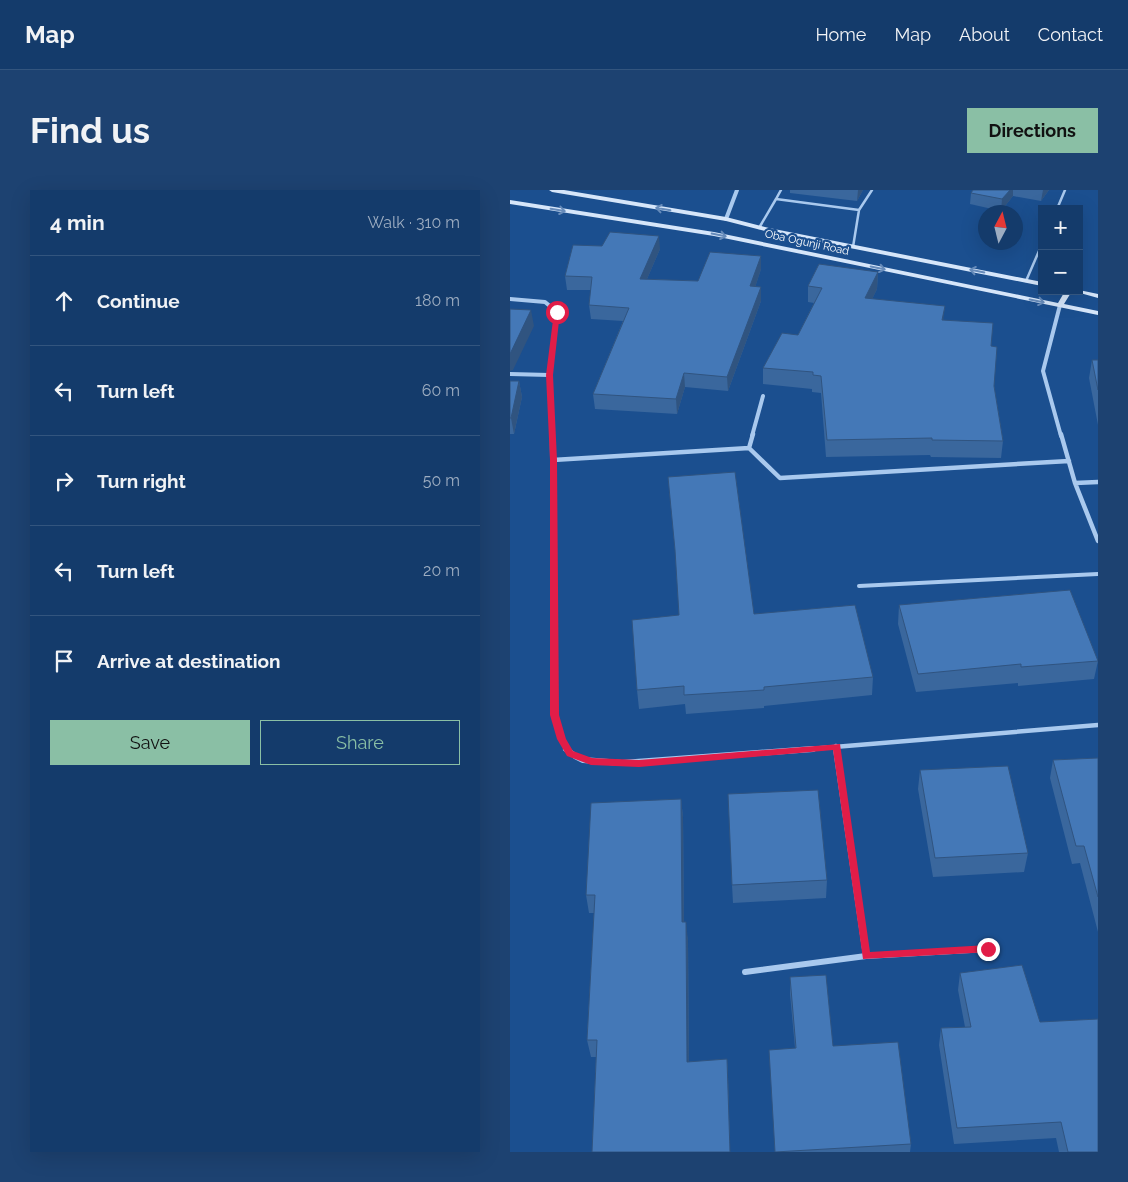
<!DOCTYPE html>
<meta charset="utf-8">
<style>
:root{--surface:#143b6b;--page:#1d4271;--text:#f1f3f6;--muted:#9dadc1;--line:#33557e;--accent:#8abfa5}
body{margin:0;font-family:Raleway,sans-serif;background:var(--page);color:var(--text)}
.controls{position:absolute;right:15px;top:15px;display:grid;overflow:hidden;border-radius:0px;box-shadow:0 5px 20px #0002}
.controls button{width:45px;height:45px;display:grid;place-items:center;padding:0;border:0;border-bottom:1px solid var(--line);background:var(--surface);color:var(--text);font:25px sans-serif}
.compass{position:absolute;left:468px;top:15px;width:45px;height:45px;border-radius:50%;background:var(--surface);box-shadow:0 5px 20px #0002;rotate:7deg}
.stop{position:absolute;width:15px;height:15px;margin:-11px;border:4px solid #e11d48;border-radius:50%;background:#fff}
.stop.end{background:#e11d48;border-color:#fff;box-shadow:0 1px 5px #0008}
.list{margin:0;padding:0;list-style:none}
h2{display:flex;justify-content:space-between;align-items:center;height:65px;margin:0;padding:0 20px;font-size:21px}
h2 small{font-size:16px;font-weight:400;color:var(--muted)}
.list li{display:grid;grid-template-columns:32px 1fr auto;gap:15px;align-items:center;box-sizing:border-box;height:90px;padding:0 20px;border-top:1px solid var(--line)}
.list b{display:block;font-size:19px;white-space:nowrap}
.list em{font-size:16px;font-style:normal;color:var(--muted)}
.actions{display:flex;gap:10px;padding:15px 20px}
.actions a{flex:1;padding:11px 0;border:1px solid var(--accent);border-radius:0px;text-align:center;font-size:18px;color:var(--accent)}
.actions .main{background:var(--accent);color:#111}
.icon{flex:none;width:28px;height:28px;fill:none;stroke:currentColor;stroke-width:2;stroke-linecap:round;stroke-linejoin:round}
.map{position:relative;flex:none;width:588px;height:962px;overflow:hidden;border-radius:0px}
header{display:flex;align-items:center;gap:30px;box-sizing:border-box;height:70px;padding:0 25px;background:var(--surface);border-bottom:1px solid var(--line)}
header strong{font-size:24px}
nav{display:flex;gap:28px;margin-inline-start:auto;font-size:18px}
.intro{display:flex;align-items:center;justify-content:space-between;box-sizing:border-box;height:120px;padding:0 30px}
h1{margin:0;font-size:35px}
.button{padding:12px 22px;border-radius:0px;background:var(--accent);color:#111;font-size:18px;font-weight:700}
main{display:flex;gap:30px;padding:0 30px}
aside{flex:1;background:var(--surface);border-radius:0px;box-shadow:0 5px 20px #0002}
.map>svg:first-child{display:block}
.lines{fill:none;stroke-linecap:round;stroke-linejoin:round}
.lane-far1{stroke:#a9c9ee;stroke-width:2.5}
.lane{stroke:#a9c9ee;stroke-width:4}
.street-far2{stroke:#a9c9ee;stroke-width:4}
.street-far1{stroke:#a9c9ee;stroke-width:4.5}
.street{stroke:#a9c9ee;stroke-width:6}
.secondary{fill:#d6e6fa;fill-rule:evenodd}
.wall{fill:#3a679d}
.shaded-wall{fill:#305480}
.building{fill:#4478b7;stroke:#305480}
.oneway{stroke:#668bba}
.route{fill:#e11d48}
.labels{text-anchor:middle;stroke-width:4.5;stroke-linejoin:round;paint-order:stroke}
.far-street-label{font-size:11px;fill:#fff;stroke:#1b4f8f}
</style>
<header>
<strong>Map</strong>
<nav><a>Home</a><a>Map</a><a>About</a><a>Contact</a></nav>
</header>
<div class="intro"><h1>Find us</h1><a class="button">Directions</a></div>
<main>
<aside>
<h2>4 min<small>Walk · 310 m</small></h2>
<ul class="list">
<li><svg class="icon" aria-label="ahead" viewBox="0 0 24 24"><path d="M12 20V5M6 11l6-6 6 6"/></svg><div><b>Continue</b></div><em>180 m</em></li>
<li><svg class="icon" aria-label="left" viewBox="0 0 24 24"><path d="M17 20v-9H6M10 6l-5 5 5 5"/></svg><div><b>Turn left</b></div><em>60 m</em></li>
<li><svg class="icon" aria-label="right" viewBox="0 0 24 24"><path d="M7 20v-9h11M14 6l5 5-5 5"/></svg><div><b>Turn right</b></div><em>50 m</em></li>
<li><svg class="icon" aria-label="left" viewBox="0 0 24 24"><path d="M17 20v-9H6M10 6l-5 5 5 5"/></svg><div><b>Turn left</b></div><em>20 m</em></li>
<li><svg class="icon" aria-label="arrive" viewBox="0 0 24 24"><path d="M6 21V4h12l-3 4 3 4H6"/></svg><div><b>Arrive at destination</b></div></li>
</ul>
<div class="actions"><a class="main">Save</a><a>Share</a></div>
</aside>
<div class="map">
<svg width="588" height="962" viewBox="0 0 588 962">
<rect width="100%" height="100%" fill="#1b4f8f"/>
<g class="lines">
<!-- lane-far1 -->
<path class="lane-far1" d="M266 9 271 0
M547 19 555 0
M349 20 362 0
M249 38 266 9 349 20 343 57
M516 91 532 54"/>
<!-- lane -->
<path class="lane" d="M349 396 588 384"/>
<!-- street-far2 -->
<path class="street-far2" d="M216 29 227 0
M0 109 35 112 47 122 39 185 42 246
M550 115 533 181 551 246
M0 184 39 185
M242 246 253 206"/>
<!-- street-far1 -->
<path class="street-far1" d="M42 244 45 525 51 549 57 560
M551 244 565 293 588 351
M239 258 270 288 559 271
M43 270 239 258 243 244
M565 293 588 292
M326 556 327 560
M288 560 588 535"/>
<!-- street -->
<path class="street" d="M56 559 65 566 73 570 112 573 303 559
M326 559 356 766
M235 782 356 766 478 759"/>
<!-- secondary -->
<path class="secondary" d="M39 0H54L216 27 259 38 532 92V96L259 42 216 31 42 2Z
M0 10 204 42 548 113 555 101H562L554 114 588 121V125L204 46 0 14Z
M569 100 588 104V108L563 101H569Z"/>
</g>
<!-- wall -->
<path class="wall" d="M280 0H353L347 11 280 3Z
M463 0H539L531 11 503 6 491 21 460 14 461 3Z
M150 59 137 89 188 91 251 66V79L245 97 251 111 218 201 175 197 167 224 85 219 83 204 113 131 81 129 79 115 81 100H57L55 86Z
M368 82 367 99 362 109 434 130 481 156 484 196 493 251 491 268 421 267 420 265 316 267 311 203 302 202V199L253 194V178L288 145 304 113 298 112V96Z
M582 170H588V235L579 188Z
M0 191H9L12 207 4 244H0Z
M389 415 588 471 584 489 508 496V493L406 502 388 434Z
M244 424 363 487 362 505 254 516V518L176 524 175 514 129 519 127 500 169 425Z
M588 568V742L570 673 562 674 540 588 543 570Z
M410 580 518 663 514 682 423 687 408 599Z
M171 609 173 627 174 732 178 750 179 872 217 869 218 886 220 962H82L86 867H81L77 850 84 723H79L76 705Z
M317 690 316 708 223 713 222 695Z
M450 783 530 832 588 962H549L546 948 444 954 429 855 431 838 455 837 448 800Z
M280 787 323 856 401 954 400 962H265L285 858 280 804Z"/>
<!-- shaded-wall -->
<path class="shaded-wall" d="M348 0H353L347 11Z
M500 0H503V6L491 21 492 9Z
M533 0H539L531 11Z
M149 46 150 59 131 103 130 89Z
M251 66V79L241 110 240 96Z
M368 82 367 99 355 124V108Z
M251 97V111L218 201 217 187Z
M435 116 433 132 432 130Z
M21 120 24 136 3 180 0 181V164Z
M174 183 175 197 167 224 166 209Z
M9 191 12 207 4 244 1 228Z
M171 609 173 627 174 750 172 732Z
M176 732 178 750 179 888 177 872Z
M217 869 218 886 220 962Z"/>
<!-- building -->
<path class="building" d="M463 0H500L492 9 461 3Z
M100 42 149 46 130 89 188 91 200 62 251 66 240 96 251 97 217 187 174 183 166 209 83 204 119 118 79 115 82 87 55 86 63 55 92 56Z
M309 74 368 82 355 108 435 116 432 130 483 133 481 156 487 157 484 196 493 251 422 250V248L317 250 311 186 303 185V182L253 178 272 143 288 145 312 98 298 96Z
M0 119 21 120 0 164Z
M582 170H588V200Z
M0 191H9L1 228H0Z
M225 282 244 424 345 415 363 487 254 497V500L174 505V496L127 500 122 430 169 425 165 360 158 287Z
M560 400 588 471 511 477V474L408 484 389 415Z
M588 568V707L574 656H566L543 570Z
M498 576 518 663 425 668 410 580Z
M308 600 317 690 222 695 218 604Z
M171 609 172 732H176L177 872 217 869 220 962H82L87 850H77L85 705H76L81 613Z
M512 775 530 832 588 829V962H558L551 932 447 938 431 838 461 837 450 783Z
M316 785 323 856 388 852 401 954 265 962 259 860 286 858 280 787Z"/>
<!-- one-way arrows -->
<defs><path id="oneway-shaft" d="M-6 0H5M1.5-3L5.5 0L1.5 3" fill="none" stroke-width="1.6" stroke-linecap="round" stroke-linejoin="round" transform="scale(1.25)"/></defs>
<g class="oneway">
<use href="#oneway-shaft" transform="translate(153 19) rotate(-170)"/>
<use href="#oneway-shaft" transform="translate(48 20) rotate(9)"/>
<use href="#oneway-shaft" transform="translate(209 45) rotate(11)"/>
<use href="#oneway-shaft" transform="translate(368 78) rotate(12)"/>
<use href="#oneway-shaft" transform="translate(467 81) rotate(-169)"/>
<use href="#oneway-shaft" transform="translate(527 111) rotate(11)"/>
</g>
<!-- route -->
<path class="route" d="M47 120 50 122 43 185 47 270 49 525 56 549 63 561 82 568 129 570 330 554 360 762 478 755 481 756V762L353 769 323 560 129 577 81 575 57 566 47 549 40 525V270L36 185 44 122Z"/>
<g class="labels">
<!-- far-street labels -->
<g class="far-street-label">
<text transform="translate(297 52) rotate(12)" y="4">Oba Ogunji Road</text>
</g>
</g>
</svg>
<div class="controls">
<button>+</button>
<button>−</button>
</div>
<svg class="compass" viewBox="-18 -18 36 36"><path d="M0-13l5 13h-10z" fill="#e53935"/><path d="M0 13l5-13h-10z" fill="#9dadc1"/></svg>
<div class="stop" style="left:47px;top:122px"></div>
<div class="stop end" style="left:478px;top:759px"></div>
</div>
</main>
